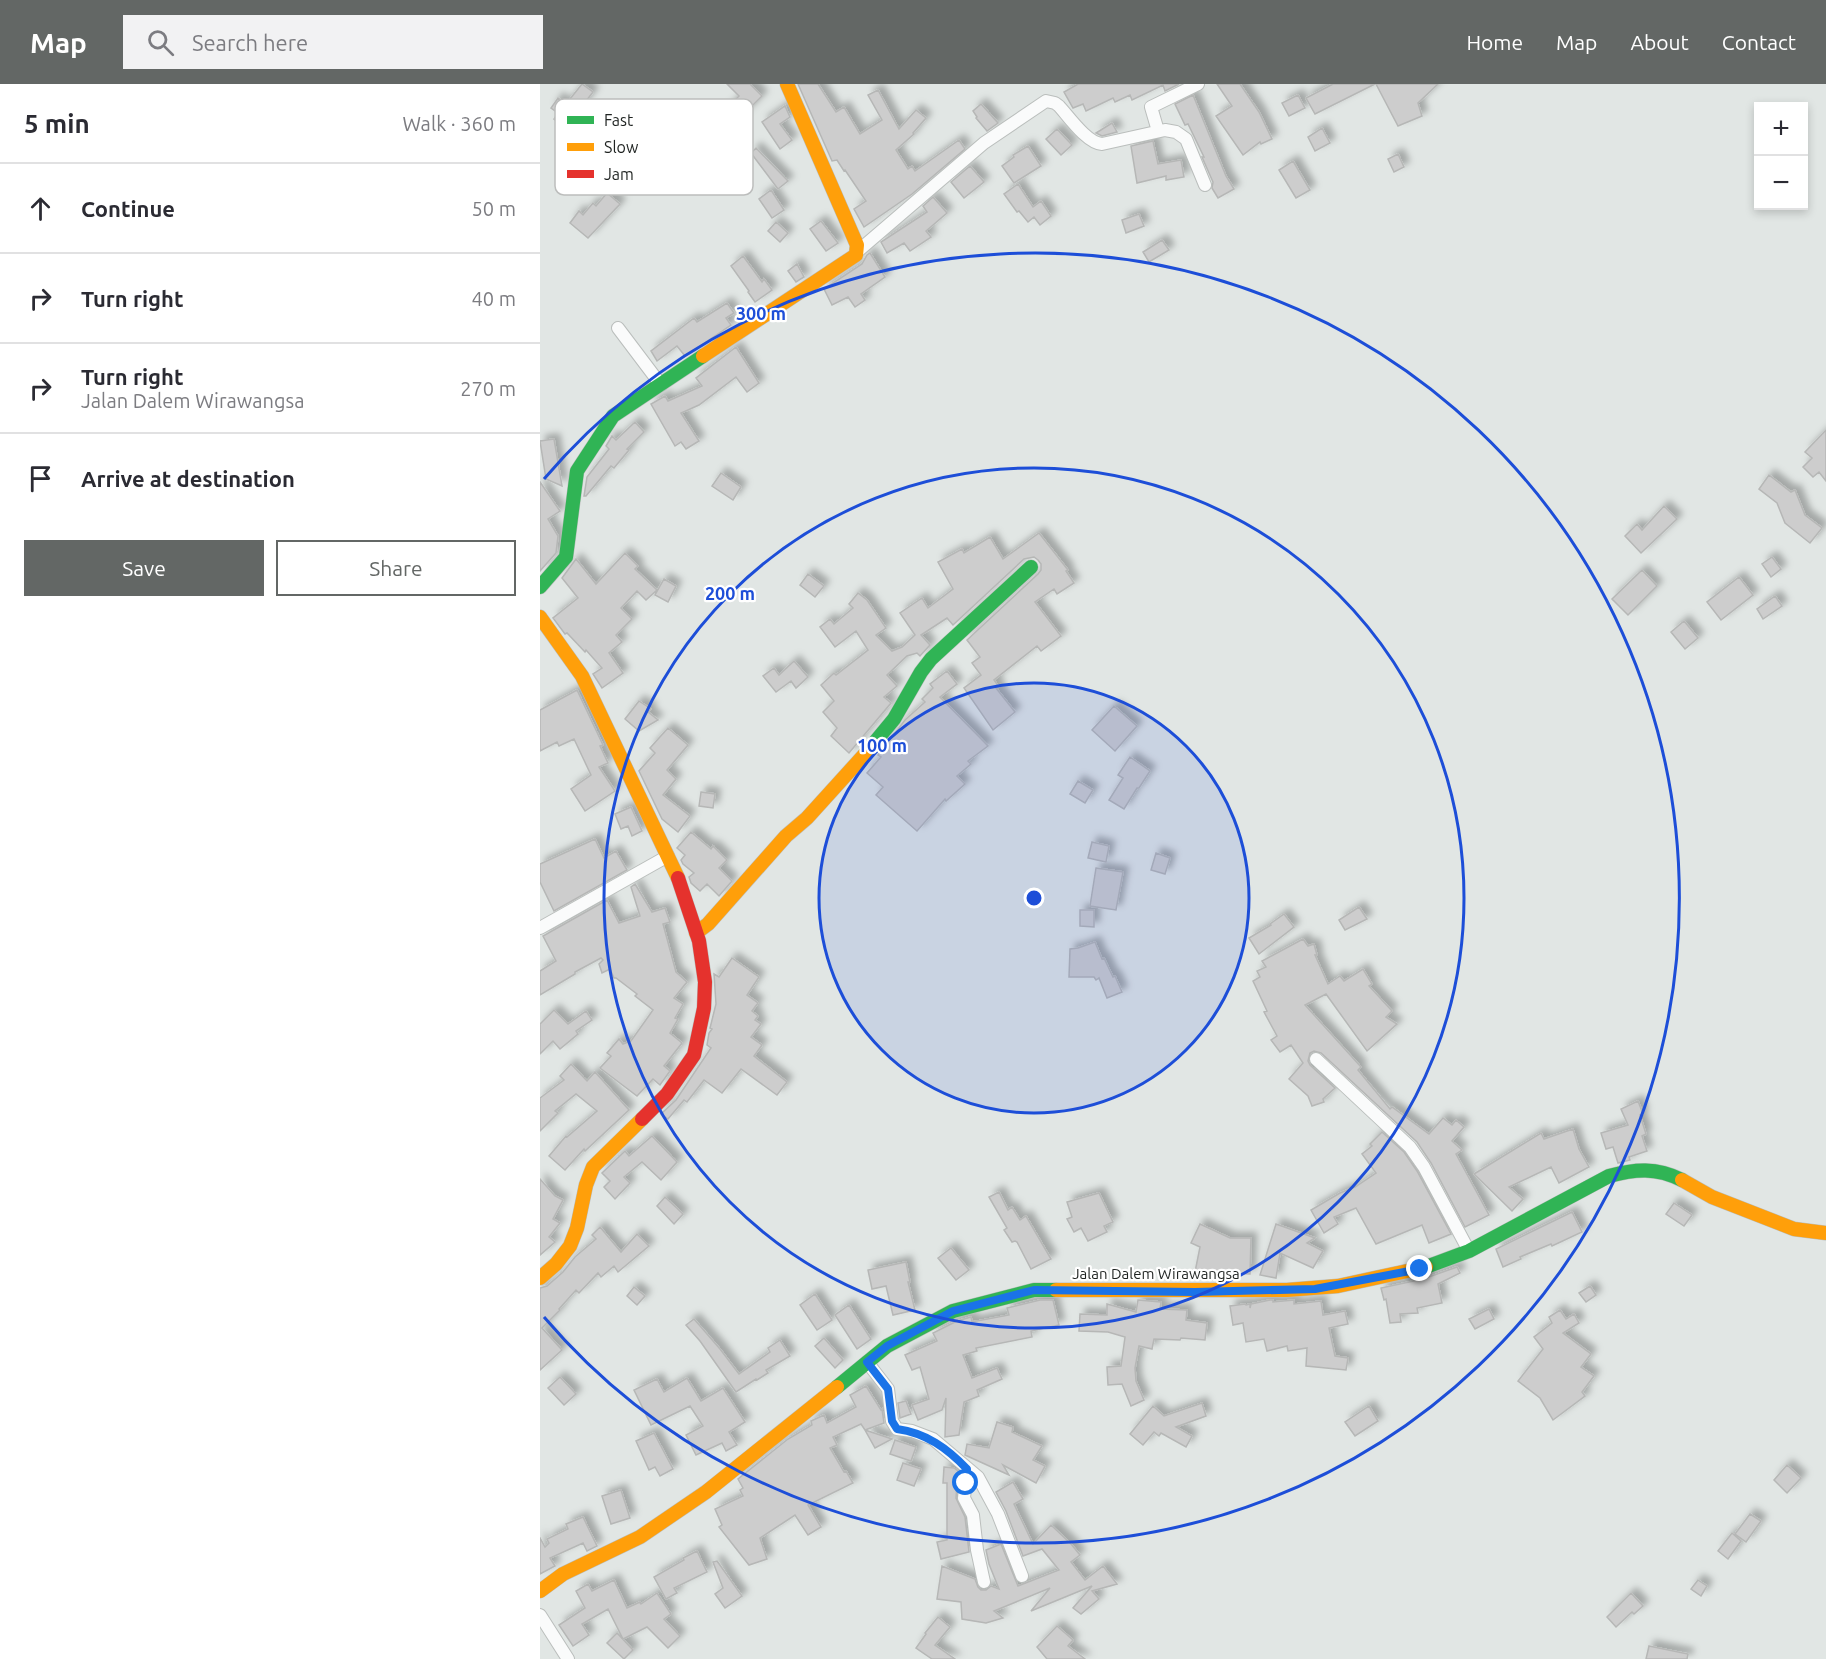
<!DOCTYPE html>
<meta charset="utf-8">
<style>
:root{--surface:#fff;--page:#f2f2f3;--text:#2b2b33;--muted:#7c7c81;--line:#e1e1e2;--accent:#636765}
body{margin:0;font-family:Ubuntu,sans-serif;background:var(--page);color:var(--text)}
.controls{position:absolute;right:18px;top:18px;display:grid;overflow:hidden;border-radius:0px;box-shadow:0 3px 9px #0003}
.controls button{width:54px;height:54px;display:grid;place-items:center;padding:0;border:0;border-bottom:2px solid var(--line);background:var(--surface);color:var(--text);font:30px sans-serif}
.stop{position:absolute;width:18px;height:18px;margin:-14px;border:4px solid #1a73e8;border-radius:50%;background:#fff}
.stop.end{background:#1a73e8;border-color:#fff;box-shadow:0 2px 6px #0008}
.list{margin:0;padding:0;list-style:none}
h2{display:flex;justify-content:space-between;align-items:center;height:78px;margin:0;padding:0 24px;font-size:26px}
h2 small{font-size:20px;font-weight:400;color:var(--muted)}
.list li{display:grid;grid-template-columns:39px 1fr auto;gap:18px;align-items:center;box-sizing:border-box;height:90px;padding:0 24px;border-top:2px solid var(--line)}
.list b{display:block;font-size:22px;white-space:nowrap}
.list p{margin:0;font-size:20px;white-space:nowrap;color:var(--muted)}
.list em{font-size:20px;font-style:normal;color:var(--muted)}
.actions{display:flex;gap:12px;padding:18px 24px}
.actions a{flex:1;padding:14px 0;border:2px solid var(--accent);border-radius:0px;text-align:center;font-size:21px;color:var(--accent)}
.actions .main{background:var(--accent);color:#fff}
.icon{flex:none;width:33px;height:33px;fill:none;stroke:currentColor;stroke-width:2;stroke-linecap:round;stroke-linejoin:round}
.map{position:relative;flex:none;width:1286px;height:1575px;overflow:hidden}
header{display:flex;align-items:center;gap:36px;box-sizing:border-box;height:84px;padding:0 30px;background:var(--accent);color:#fff}
header strong{font-size:28px}
nav{display:flex;gap:33px;margin-inline-start:auto;font-size:21px}
.search{width:420px;height:54px;background:var(--page);display:flex;align-items:center;gap:15px;box-sizing:border-box;padding:0 21px;border-radius:0px;color:var(--muted);font-size:22px}
main{display:flex}
aside{flex:1;background:var(--surface)}
.map>svg:first-child{display:block}
.building{fill:#cdcdcd;stroke:#b6b7b6;stroke-width:1.5;filter:url(#shadow)}
.lines{fill:none;stroke-linecap:round;stroke-linejoin:round}
.street-casing{stroke:#babebc;stroke-width:14}
.fast-casing{stroke:#babebc;stroke-width:15}
.slow-casing{stroke:#babebc;stroke-width:15}
.jam-casing{stroke:#babebc;stroke-width:15}
.street{stroke:#fafbfb;stroke-width:12}
.fast{stroke:#30b455;stroke-width:14}
.slow{stroke:#ff9f0a;stroke-width:14}
.jam{stroke:#e5322d;stroke-width:14}
.route{stroke:#1a73e8;stroke-width:8}
.ring{fill:none;stroke:#1d4ed8;stroke-width:3}
.labels{text-anchor:middle;stroke-width:4.5;stroke-linejoin:round;paint-order:stroke}
.street-label{font-size:15px;fill:#1f2321;stroke:#fff}
.key{fill:#fff;stroke:#bcbdbc;stroke-width:1.5}
.key-label{font-size:16px;fill:#1f2321}
.centre{fill:#1d4ed8;stroke:#fff;stroke-width:3}
.ring-label{font-size:18px;text-anchor:middle;font-weight:bold;fill:#1d4ed8;stroke:#fff;stroke-width:4.5;stroke-linejoin:round;paint-order:stroke}
</style>
<header>
<strong>Map</strong>
<div class="search"><svg class="icon" aria-label="search" viewBox="0 0 24 24"><circle cx="10" cy="10" r="6"/><path d="M15 15l6 6"/></svg>Search here</div>
<nav><a>Home</a><a>Map</a><a>About</a><a>Contact</a></nav>
</header>
<main>
<aside>
<h2>5 min<small>Walk · 360 m</small></h2>
<ul class="list">
<li><svg class="icon" aria-label="ahead" viewBox="0 0 24 24"><path d="M12 20V5M6 11l6-6 6 6"/></svg><div><b>Continue</b></div><em>50 m</em></li>
<li><svg class="icon" aria-label="right" viewBox="0 0 24 24"><path d="M7 20v-9h11M14 6l5 5-5 5"/></svg><div><b>Turn right</b></div><em>40 m</em></li>
<li><svg class="icon" aria-label="right" viewBox="0 0 24 24"><path d="M7 20v-9h11M14 6l5 5-5 5"/></svg><div><b>Turn right</b><p>Jalan Dalem Wirawangsa</p></div><em>270 m</em></li>
<li><svg class="icon" aria-label="arrive" viewBox="0 0 24 24"><path d="M6 21V4h12l-3 4 3 4H6"/></svg><div><b>Arrive at destination</b></div></li>
</ul>
<div class="actions"><a class="main">Save</a><a>Share</a></div>
</aside>
<div class="map">
<svg width="1286" height="1575" viewBox="0 0 1286 1575">
<defs>
<filter id="shadow"><feDropShadow dx="5.5" dy="-5.5" stdDeviation="3" flood-color="#0004"/></filter>
</defs>
<rect width="100%" height="100%" fill="#e1e6e4"/>
<!-- building -->
<path class="building" d="M42 0 53 8 43 21 42 20 23 43 14 35 18 29 11 24 18 14 26 20Z
M187 0H210L222 12 193 41 181 30 199 12Z
M258 0H278L296 28 304 23 320 50 342 36 328 11 338 6 359 45 376 26 386 34 373 49 374 50 356 66 368 85 372 82 375 87 419 56 425 65 372 110 324 143 314 125 326 117 305 86 304 87 297 76 292 77Z
M538 0H639L625 7 623 1 592 16 590 11 575 18 573 14 546 27 543 20 533 24 524 8Z
M677 0H700L719 28 732 55 721 60 720 58 703 71 676 32 692 22Z
M793 0H835L775 30 766 14Z
M836 0H898L878 19 882 32 858 42Z
M653 11 686 92 694 105 678 114 672 104 673 98 662 73H664L648 40 645 41 635 20Z
M758 11 765 24 749 32 742 19Z
M441 20 458 39 447 47 436 34 437 33 433 27Z
M245 22 250 33 240 40 252 56 240 65 222 38Z
M572 39 577 48 562 52 556 49Z
M782 44 790 59 775 67 768 53Z
M517 45 532 61 521 71 506 55Z
M613 57 618 80 641 76 644 93 626 96V92L597 99 591 62Z
M488 62 501 82 474 99 462 82 474 73 473 71Z
M216 64 248 97 238 105 211 69Z
M858 70 864 83 854 88 848 75Z
M753 77 770 106 756 114 739 86Z
M430 82 444 98 424 114 411 98Z
M478 100 493 123 501 117 511 132 500 141 494 133 488 138 479 127 477 128 464 110Z
M231 106 244 126 232 134 219 115Z
M67 109 80 120 48 154 30 139 39 127 43 131 53 119 56 122Z
M393 113 407 129 386 147 391 153 370 167 364 159 347 169 341 158 387 128 383 122Z
M599 130 604 142 586 149 582 136Z
M281 137 298 159 286 167 270 145Z
M236 138 248 149 240 158 228 147Z
M622 156 629 166 609 178 603 168Z
M330 169 345 193 321 210 325 216 315 223 308 213 292 221 284 205 322 180 327 171Z
M203 172 222 198 224 195 232 206 215 218 208 208 209 207 191 182Z
M257 180 264 193 256 198 248 187Z
M187 219 194 229 186 234 191 241 145 272 137 262 117 277 111 267 154 234 157 238Z
M196 263 219 299 207 308 196 293 159 321 141 329 159 357 146 365 141 358 135 362 111 320 125 312 128 317 162 302 156 294Z
M95 338 104 348 87 365 89 366 74 384 71 382 46 412H44L47 393 69 365 66 362 72 352 76 356Z
M1286 346V397L1279 388 1273 393 1263 383 1272 374 1265 368Z
M14 355 22 402 6 395 0 357Z
M181 389 201 403 193 416 172 402Z
M1229 391 1251 408 1255 406 1265 431 1282 444 1270 459 1245 439 1237 419 1219 405Z
M0 398 20 427 8 435 18 452 16 469 0 487Z
M1124 422 1137 435 1101 469 1085 452 1097 440 1102 446Z
M499 449 528 486 526 487 534 499 517 510 514 505 495 518 521 552 501 567 497 562 454 596 459 603 456 604 475 628 453 646 424 604 441 591 432 579 440 573 427 556 498 490 501 486V480L498 476 494 473 484 475 413 541 407 534 381 551 390 561 380 572 377 569 367 572 347 591 357 602 344 613 351 619 309 669 291 652 297 644 283 628 294 617 281 601 294 589 296 591 328 566 316 547 295 563 280 543 290 535 294 540 313 524 309 520 318 509 327 516 346 544 336 551 352 567 362 563 375 551 360 529 382 514 388 524 413 505 398 478 422 465 424 469 450 453 463 475Z
M85 469 98 482 95 485 117 506 106 516 97 507 81 524 92 535 76 551 82 558 69 569 83 589 62 604 53 590 62 584 46 566 45 568 27 549 25 550 13 534 38 514 22 494 36 475 56 500Z
M1232 473 1241 485 1231 493 1222 480Z
M1102 486 1117 502 1088 531 1072 515Z
M268 490 284 502 275 513 260 501Z
M1199 493 1213 511 1181 536 1167 518Z
M124 495 136 502 128 518 115 511Z
M1235 512 1242 522 1223 535 1217 525Z
M1144 537 1158 554 1145 565 1131 548Z
M254 577 268 593 256 604 251 597 236 608 223 592 234 584 239 591Z
M407 587 417 600 400 613 448 662 428 677 431 680 417 692 425 700 406 717 405 715 377 747 336 711 343 703 327 689 341 673 338 671 365 636 385 618 382 615 393 604 390 600Z
M37 606 63 661 60 662 68 679 59 683 75 707 45 727 31 705 51 691 34 655 19 662 17 658 0 667V626Z
M99 617 111 625 108 628 118 636 99 647 85 635Z
M574 622 597 642 575 667 552 646Z
M128 644 148 661 127 686 136 695 123 711 150 732 138 748 122 735 99 687 115 669 110 664Z
M590 673 610 687 599 704H597L584 725 569 716 583 694 578 691Z
M538 697 553 706 545 719 530 710Z
M161 708 175 710 173 724 159 722Z
M91 723 102 747 92 752 88 742 81 745 75 730Z
M151 748 171 765 173 762 187 776 179 784 192 797 179 812 167 800 160 807 151 799 149 793 154 789 143 780 141 776 145 771 137 764Z
M55 755 64 774 76 767 87 786 14 827 0 798V780Z
M552 758 569 762 566 778 548 774Z
M616 769 630 774 625 790 611 786Z
M556 784 583 788 576 826 550 822Z
M95 800 112 828 125 824 130 838 123 840 136 888 147 898 134 914 143 920 135 934 138 935 130 949 142 959 124 982 130 987 120 1001 113 995 97 1012 60 984 71 972 67 969 79 955 83 960 91 957 113 926 95 912 97 910 76 894H74L70 885 62 889 59 880 63 876 61 874 35 888V890L0 911V887L16 877 3 852 67 816 79 839 100 832 91 803Z
M819 823 827 835 805 846 799 836Z
M540 826H554V843L540 842Z
M744 830 754 843 719 870 709 854 731 841 730 840Z
M763 855 768 862 774 860 777 871H775L788 900 800 892 804 897 823 885 832 900 829 902 852 927 846 933 857 940 827 967 786 910 765 921 821 983 818 986 850 1025 852 1023 889 1050 903 1034 912 1041 916 1036 924 1043 912 1057 922 1066 916 1070 949 1131 925 1143 891 1079 877 1058 781 969 774 967 770 969 768 977 770 981 795 1004 783 1015 784 1018 772 1022 768 1012 749 995 763 979 751 961 740 968 731 956 737 952 724 928 727 927 713 897 720 893 717 887 726 883 722 877Z
M555 858 562 875 564 874 573 893 575 892 582 908 567 914 559 894 556 896 554 893H529L530 865 538 864Z
M192 874 219 893 207 911 218 919 212 927 218 932 215 936 221 940 211 953 222 961 214 972 247 998 237 1011 201 985 182 1009 164 996 147 1018 144 1016 128 1035 121 1030 136 1016 171 964 167 961 169 949 172 945 170 944 176 920 174 890 179 893Z
M14 926 28 940 46 927 52 936 36 947 38 950 20 965 13 957 0 970V940Z
M31 980 47 997 55 988 89 1026 45 1067 44 1065 25 1086 9 1072 26 1052 27 1053 57 1027 36 1010 15 1027 18 1029 0 1047V1014L24 996 20 992Z
M1098 1017 1103 1030 1100 1031 1106 1050 1102 1052 1107 1067 1089 1073 1090 1076 1078 1079 1073 1063 1066 1065 1061 1049 1088 1041 1081 1025Z
M1033 1045 1039 1065 1049 1083 1019 1099 1011 1083 969 1103 983 1115 972 1127 934 1090 1001 1049 1004 1055Z
M842 1048 864 1068 877 1087 911 1150 889 1159 882 1141 836 1160 816 1124 794 1133 798 1140 784 1149 771 1126 800 1109 815 1103 836 1089 822 1070 832 1062 830 1060Z
M112 1052 137 1078 121 1096 102 1078 84 1093 90 1099 75 1115 64 1103 70 1097 62 1089 85 1067 89 1072Z
M0 1095 15 1112 23 1116 13 1135 20 1139 9 1153 15 1158 0 1171Z
M459 1108 468 1126 472 1123 480 1136 486 1132 511 1175 491 1185 477 1158 475 1157 472 1158 464 1146 467 1144 449 1113Z
M559 1109 573 1138 564 1142 567 1148 548 1157 541 1144 534 1148 527 1135 532 1133 527 1118Z
M125 1113 143 1130 134 1140 117 1122Z
M1134 1119 1152 1131 1144 1142 1126 1130Z
M1032 1128 1042 1148 1012 1162 1011 1160 980 1173 981 1175 963 1183 956 1165Z
M660 1140 690 1154H711L710 1190 687 1189 685 1196 672 1193V1196L654 1193 660 1163 651 1159Z
M736 1140 775 1154 767 1159 783 1167 773 1184 740 1169 736 1194 720 1191Z
M60 1143 81 1168 97 1150 109 1162 78 1188 74 1182 61 1193 58 1189 39 1209 36 1206 19 1225 20 1226 2 1244 22 1266 0 1286V1204L7 1202 23 1188 35 1173 56 1155 52 1151Z
M411 1164 429 1186 416 1196 398 1174Z
M366 1178 370 1198H368L375 1226 353 1231 346 1202 332 1205 328 1186Z
M917 1183 920 1189 898 1200 902 1219 877 1224 878 1229 860 1230 861 1238 850 1239 846 1215 844 1216 841 1204 883 1195Z
M1050 1202 1056 1211 1046 1218 1039 1209Z
M94 1203 105 1212 97 1221 87 1212Z
M275 1210 292 1236 277 1246 260 1221Z
M500 1216H513L519 1241 491 1247 492 1253 436 1264 437 1267 423 1271 432 1294 457 1284 462 1295 437 1306 439 1312 424 1318 419 1351 405 1353 406 1314 402 1326 378 1336 372 1321 389 1315 380 1283 372 1286 365 1271 397 1257 393 1249 417 1237 431 1233 432 1238 469 1231 467 1224Z
M598 1216 621 1218 620 1225 647 1226 646 1236 667 1239 665 1256 641 1254 640 1256 614 1255 612 1265 599 1262 595 1284 596 1297 604 1316 591 1322 582 1300 568 1301 567 1283 581 1282 585 1253 568 1248 539 1247 540 1230 567 1231V1220L596 1228Z
M730 1216H733V1218L754 1216V1220L781 1217 783 1231 805 1227 808 1240 789 1244 795 1272 808 1274 806 1286 766 1282 767 1264 748 1267 747 1262 727 1267 724 1255 706 1258 703 1239 693 1241 690 1222 705 1220 706 1221 710 1220V1224L711 1220Z
M309 1221 331 1255 317 1265 295 1231Z
M949 1225 954 1235 935 1245 929 1235Z
M1020 1226 1026 1235 1034 1230 1039 1239 1023 1249 1051 1270 1041 1283 1054 1292 1042 1308 1045 1312 1013 1336 1000 1314 978 1297 1003 1265 994 1253 1012 1239 1009 1233Z
M154 1235 180 1265 199 1290 230 1268 228 1264 240 1256 250 1272 226 1286 228 1289 217 1296 216 1295 196 1308 160 1257 146 1241Z
M284 1254 303 1276 295 1284 275 1262Z
M20 1293 36 1310 24 1321 8 1304Z
M147 1294 161 1317 183 1304 205 1338 189 1348 197 1361 186 1367 182 1359 156 1371 146 1351 163 1342 150 1322 111 1341 94 1306 117 1295 124 1308Z
M326 1302 341 1326 342 1325 344 1339 325 1346 321 1340 293 1353 297 1361 290 1364 304 1388 306 1387 313 1399 268 1421 281 1443 268 1451 255 1431 220 1454 227 1475 209 1481 179 1443 182 1441 175 1425 203 1412 200 1406 203 1404 198 1395 248 1355 272 1341 271 1337 284 1331 287 1339 316 1323 310 1311Z
M366 1317 371 1330 360 1334 358 1319Z
M662 1319 666 1332 636 1343 652 1352 646 1363 621 1349 619 1352 614 1348 603 1361 590 1350 613 1322 624 1332Z
M829 1322 838 1337 815 1352 805 1338Z
M457 1338 473 1343 472 1348 502 1362 493 1376 505 1382 496 1399 463 1381 469 1391 425 1371 427 1360 449 1364Z
M325 1346 352 1355 335 1364Z
M114 1349 133 1385 120 1392 115 1383 109 1386 96 1357Z
M355 1356 376 1363 371 1377 350 1370Z
M363 1379 381 1385 374 1402 357 1396Z
M1247 1381 1261 1394 1247 1409 1234 1396Z
M404 1383 414 1384 418 1387 416 1414 425 1433 429 1468 401 1475 397 1458 407 1456V1399H403Z
M473 1398 483 1415 474 1420 493 1460 511 1441 531 1460 540 1471 531 1478 545 1496 563 1482 577 1500 552 1507 559 1515 541 1530 533 1524 552 1502 491 1527 510 1504 454 1527 463 1534 446 1539 422 1535 421 1518 397 1515 402 1482 435 1495 438 1503 441 1506H446L451 1502 459 1505 449 1480 446 1466 461 1460 478 1502 519 1486 502 1465 483 1472 466 1427 456 1408Z
M81 1406 90 1434 71 1440 62 1412Z
M1210 1430 1221 1437 1206 1458 1195 1450Z
M43 1433 57 1462 47 1467 43 1459 10 1474 15 1482 0 1490V1454L5 1463 9 1459 7 1455 28 1445 26 1440Z
M1192 1449 1201 1457 1188 1475 1178 1467Z
M157 1467 167 1488 134 1504 137 1509 126 1515 114 1493 144 1476 143 1474Z
M177 1477 202 1512 185 1524 175 1510 183 1504 173 1478Z
M74 1496 87 1524 100 1518 101 1520 117 1509 131 1530 124 1535 140 1552 128 1564 107 1543 83 1555 68 1525 42 1540 49 1551 33 1562 19 1541 45 1524 36 1507 48 1500 52 1507Z
M1158 1496 1167 1502 1161 1512 1151 1505Z
M1091 1509 1103 1522 1094 1530 1092 1528 1076 1543 1067 1533Z
M398 1533 410 1543 395 1561 415 1575H392L376 1564 386 1550 385 1549Z
M517 1542 533 1556 528 1562 545 1575H507L497 1563Z
M77 1549 93 1566 84 1575 67 1559Z
M1109 1562 1148 1570 1147 1575H1106Z"/>
<g class="lines">
<!-- street casing -->
<g class="street-casing">
<path id="street" d="M618 47 611 23 658 0
M318 167 444 59 506 17 515 19 519 22C529 33 547 59 562 60L625 46 636 48 646 55 665 101
M78 244 121 301
M0 844 128 772
M776 975 870 1063 884 1083 929 1167
M327 1278 348 1305 352 1337 357 1345 372 1347 393 1355 438 1393 458 1430 482 1492
M427 1385 424 1414 433 1431 437 1466 444 1498
M0 1531 28 1575"/>
</g>
<!-- fast casing -->
<g class="fast-casing">
<path id="fast" d="M0 503 26 473 37 387 73 332 163 272
M325 670 354 635 381 588 391 575 491 483
M886 1183 929 1167 1069 1092C1095 1085 1116 1083 1142 1096
M297 1303 347 1262 413 1227 494 1206H516"/>
</g>
<!-- slow casing -->
<g class="slow-casing">
<path id="slow" d="M163 272 316 171 317 161 247 0
M0 533 42 592 138 794
M156 849 168 840 246 752 267 734 325 670
M1142 1096 1172 1113 1254 1145 1286 1149
M0 1194 16 1180 30 1162 37 1144 46 1101 53 1083 102 1035
M516 1206H747L798 1202 886 1183
M0 1507 23 1490 100 1453 166 1408 297 1303"/>
</g>
<!-- jam casing -->
<g class="jam-casing">
<path id="jam" d="M102 1035 127 1010 154 971 164 924 165 898 159 857 138 794"/>
</g>
<!-- street -->
<use href="#street" class="street"/>
<!-- fast -->
<use href="#fast" class="fast"/>
<!-- slow -->
<use href="#slow" class="slow"/>
<!-- jam -->
<use href="#jam" class="jam"/>
</g>
<g class="lines">
<!-- route -->
<path class="route" d="M426 1399 427 1385C407 1364 386 1349 357 1345L352 1337 348 1305 327 1278 347 1262 413 1227 494 1206 655 1208 775 1205 880 1185"/>
</g>
<!-- distance rings -->
<circle cx="494" cy="814" r="215" fill="#1d4ed8" fill-opacity=".12"/>
<g class="ring">
<circle cx="494" cy="814" r="215"/>
<circle cx="494" cy="814" r="430"/>
<path d="M4 395A645 645 0 1 1 4 1233"/>
</g>
<g class="labels">
<!-- street labels -->
<g class="street-label">
<text x="616" y="1195">Jalan Dalem Wirawangsa</text>
</g>
</g>
<!-- legend -->
<rect x="15" y="15" width="198" height="96" rx="9" class="key"/>
<rect x="27" y="32" width="27" height="8" fill="#30b455"/>
<rect x="27" y="59" width="27" height="8" fill="#ff9f0a"/>
<rect x="27" y="86" width="27" height="8" fill="#e5322d"/>
<g class="key-label">
<text x="64" y="42">Fast</text>
<text x="64" y="69">Slow</text>
<text x="64" y="96">Jam</text>
</g>
<circle cx="494" cy="814" r="9" class="centre"/>
<g class="ring-label">
<text x="221" y="236">300 m</text>
<text x="190" y="516">200 m</text>
<text x="342" y="668">100 m</text>
</g>
</svg>
<div class="controls">
<button>+</button>
<button>−</button>
</div>
<div class="stop" style="left:426px;top:1399px"></div>
<div class="stop end" style="left:880px;top:1185px"></div>
</div>
</main>
